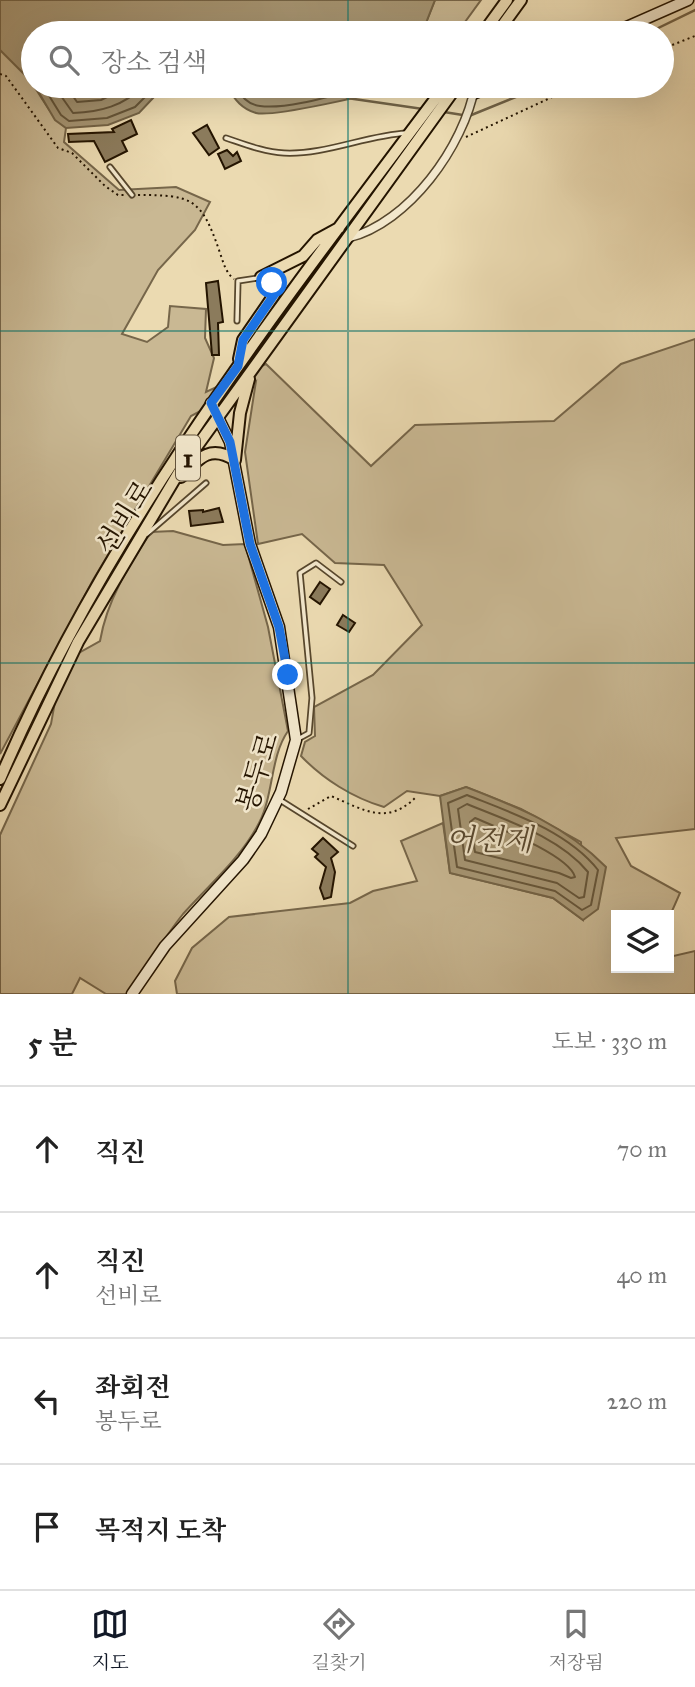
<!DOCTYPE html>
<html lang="ko">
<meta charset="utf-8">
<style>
:root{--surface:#fff;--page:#f6f6f6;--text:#222;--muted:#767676;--line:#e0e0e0;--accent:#111827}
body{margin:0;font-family:"IM FELL Great Primer","Noto Serif KR",serif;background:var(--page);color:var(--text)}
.controls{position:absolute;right:21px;bottom:21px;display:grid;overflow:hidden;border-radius:0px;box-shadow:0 7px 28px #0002}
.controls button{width:63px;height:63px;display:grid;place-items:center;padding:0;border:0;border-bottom:2px solid var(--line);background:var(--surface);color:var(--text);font:35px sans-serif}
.stop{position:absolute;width:21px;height:21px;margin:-16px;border:5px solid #1a73e8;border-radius:50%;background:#fff}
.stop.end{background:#1a73e8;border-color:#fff;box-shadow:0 2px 7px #0008}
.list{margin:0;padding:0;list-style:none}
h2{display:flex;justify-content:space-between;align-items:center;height:91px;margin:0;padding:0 28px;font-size:30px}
h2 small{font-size:23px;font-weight:400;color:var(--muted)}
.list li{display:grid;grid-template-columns:46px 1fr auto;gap:21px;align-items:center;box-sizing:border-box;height:126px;padding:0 28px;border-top:2px solid var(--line)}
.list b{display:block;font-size:26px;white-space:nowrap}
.list p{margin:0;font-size:23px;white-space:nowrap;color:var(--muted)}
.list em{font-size:23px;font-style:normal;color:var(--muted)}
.icon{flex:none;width:38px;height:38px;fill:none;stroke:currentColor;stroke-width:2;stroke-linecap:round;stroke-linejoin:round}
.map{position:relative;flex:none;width:695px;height:994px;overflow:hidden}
.search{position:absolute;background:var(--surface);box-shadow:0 7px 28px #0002;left:21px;right:21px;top:21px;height:77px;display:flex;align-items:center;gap:18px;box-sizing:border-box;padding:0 24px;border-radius:38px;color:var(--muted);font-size:26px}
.sheet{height:595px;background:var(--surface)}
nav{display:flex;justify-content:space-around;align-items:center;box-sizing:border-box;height:98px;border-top:2px solid var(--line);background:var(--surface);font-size:19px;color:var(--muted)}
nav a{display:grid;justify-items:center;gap:4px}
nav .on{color:var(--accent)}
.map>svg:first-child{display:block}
.green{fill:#c9b893;stroke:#76664a;stroke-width:2}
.water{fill:#a79775;stroke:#736346;stroke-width:2}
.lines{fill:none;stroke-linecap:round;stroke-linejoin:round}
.shore{stroke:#66563a;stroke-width:2}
.stream{stroke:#736346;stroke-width:2.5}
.building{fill:#8b7b5c;stroke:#241400;stroke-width:2}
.lane-casing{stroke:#56462c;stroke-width:7}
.street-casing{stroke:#56462c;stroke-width:10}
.secondary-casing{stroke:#241400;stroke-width:13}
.primary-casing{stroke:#241400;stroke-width:14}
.path{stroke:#241400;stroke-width:2;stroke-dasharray:2 3.5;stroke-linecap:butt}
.lane{stroke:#f2e7cc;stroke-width:3.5}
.street{stroke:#f2e7cc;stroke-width:7}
.secondary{stroke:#f2e7cc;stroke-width:10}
.primary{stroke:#ebdab1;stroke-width:10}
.route{stroke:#1a73e8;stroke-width:9}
.grid{fill:none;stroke:#0f766e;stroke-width:2;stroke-opacity:0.55}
.labels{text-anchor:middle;stroke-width:5;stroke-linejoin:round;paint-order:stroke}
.shield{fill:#f2e7cc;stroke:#62533d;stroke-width:2}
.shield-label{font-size:26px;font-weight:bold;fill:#241400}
.street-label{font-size:28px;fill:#241400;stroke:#f2e7cc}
.water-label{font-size:30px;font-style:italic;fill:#58482f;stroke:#f2e7cc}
</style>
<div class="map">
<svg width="695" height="994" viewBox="0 0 695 994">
<rect width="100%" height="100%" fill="#ebdab1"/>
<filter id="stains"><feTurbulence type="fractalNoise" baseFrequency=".00286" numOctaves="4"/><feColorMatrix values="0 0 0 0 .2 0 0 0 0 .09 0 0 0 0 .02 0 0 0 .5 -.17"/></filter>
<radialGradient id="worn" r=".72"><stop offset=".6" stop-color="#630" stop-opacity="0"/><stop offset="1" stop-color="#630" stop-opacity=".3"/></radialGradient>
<!-- green -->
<path class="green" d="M435 0H481L457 33H422Z
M0 50C32 68 39 106 66 128L64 142 119 190 176 187 210 202 195 230 158 270 122 334 147 342 168 327 170 306 206 309 205 338 214 358 206 392 266 364 371 466 415 425 554 421 621 364 695 339V829L616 838 631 866 680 893 669 918 616 915V968H669V957L695 951V994H177L175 981 192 948 229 917 350 903 373 891 417 881 401 841 443 823 450 873 553 898 583 920 581 842 521 809 466 787 440 796 407 791 384 807C353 798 323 779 301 756L305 742 315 736 314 707 373 675 422 625 384 565 335 563 302 534 258 544 245 452 256 381 191 416 93 580 0 754Z
M173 531 223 545 245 544 268 627 288 731C270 757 274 794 259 823 241 858 209 885 183 914 163 939 146 968 127 994H106L80 978 72 994H0V835L51 724 56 696 77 654 100 641C107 600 128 567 151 532Z"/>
<!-- water -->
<path class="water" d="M0 0H435L422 33H33V83L0 50Z
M35 86H200L154 97 139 113 108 125 66 128 55 120Z
M207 86H390C378 95 271 117 256 113 242 109 235 100 228 88Z
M466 787C518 807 566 826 606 867L598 909 583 920 553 898 450 873 440 796Z"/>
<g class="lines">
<!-- shore -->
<path class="shore" d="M43 86 61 115 69 121 107 118 135 107 151 91 171 86
M54 86 73 113C100 112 124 106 143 86
M66 86 77 102 101 100 129 86
M235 86C240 95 248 105 260 106 288 110 341 93 370 86
M245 86C258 107 312 91 333 86
M467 795C512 813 567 831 598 870L591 905 582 910 555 891 457 867 448 803Z
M467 804C508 821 559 837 588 872L584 897 579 898 557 883 465 860 458 809Z
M475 818C496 827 569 855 575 877L571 878 559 873 475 852 470 822Z"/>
<!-- stream -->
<path class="stream" d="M648 33 695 10
M347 98 423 109
M444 112 469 116 543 86"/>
</g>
<!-- building -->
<path class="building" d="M131 120 137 134 122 141 127 151 105 162 94 141 69 142 68 134 114 132 112 129Z
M207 125 219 148 209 155 193 133Z
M227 150 233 156 237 152 241 161 225 169 218 154Z
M218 281 223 322 218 323 219 355H212L206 283Z
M219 508 223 522 191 526 189 511 203 510V512Z
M320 582 330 589 320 604 310 597Z
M343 615 355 623 349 632 337 625Z
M323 838 338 852 331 858 335 872 331 897 324 899 320 888 326 867 315 857 318 854 312 849Z"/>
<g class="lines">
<!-- lane casing -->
<g class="lane-casing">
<path id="lane" d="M226 138C244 144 264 152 284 153 326 155 366 135 408 133
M110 167 132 195
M237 321 238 281 258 278
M147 534 206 483
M298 739 309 733 312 698 300 573 316 563 341 582
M280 800 353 846"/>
</g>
<!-- street casing -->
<g class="street-casing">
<path id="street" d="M348 238C409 223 464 146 475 86"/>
</g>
<!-- secondary casing -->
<g class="secondary-casing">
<path id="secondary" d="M613 33 688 0
M473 94 493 86
M132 994 165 946 243 860 261 834 281 792 296 740 279 627 250 544 230 442 211 403"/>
</g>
<!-- primary casing -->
<g class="primary-casing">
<path id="primary" d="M483 33 507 0
M497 33 521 0
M239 359 243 340 274 295 273 283 261 277 303 256 317 240 339 228
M181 477C199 458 210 444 235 460L240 413 249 379
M0 779C108 525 280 306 445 86
M0 805 78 642 182 467 457 86"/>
</g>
<!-- path -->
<path class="path" d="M662 49 695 36
M0 74 6 76 58 148 72 153 105 186 118 195H126
M466 137 576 86
M138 195C192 195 201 198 219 250 223 261 225 272 234 279
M308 809 331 796C364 810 387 826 416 797"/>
<!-- lane -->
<use href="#lane" class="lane"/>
<!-- street -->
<use href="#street" class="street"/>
<!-- secondary -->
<use href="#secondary" class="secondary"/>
<!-- primary -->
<use href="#primary" class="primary"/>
</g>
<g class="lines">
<!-- route -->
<path class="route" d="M272 283 274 295 243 340 238 366 211 403 230 442 250 544 279 627 288 675"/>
</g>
<!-- grid -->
<path class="grid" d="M348 0V33M348 86V994M0 331H695M0 663H695"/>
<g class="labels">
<!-- shield labels -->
<rect class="shield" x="176" y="435.5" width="24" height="45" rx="5"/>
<g class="shield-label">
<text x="188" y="467">1</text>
</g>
<!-- street labels -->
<g class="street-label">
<text transform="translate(124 517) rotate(-58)" y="10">선비로</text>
<text transform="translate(257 772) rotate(-73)" y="10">봉두로</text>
</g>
<!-- water labels -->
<g class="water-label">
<text x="489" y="850">어전제</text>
</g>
</g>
<rect width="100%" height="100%" filter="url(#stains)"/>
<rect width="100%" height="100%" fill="url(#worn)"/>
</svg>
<div class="controls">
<button><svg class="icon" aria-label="layers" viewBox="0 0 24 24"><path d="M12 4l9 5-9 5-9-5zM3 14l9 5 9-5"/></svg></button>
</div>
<div class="stop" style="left:272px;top:283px"></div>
<div class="stop end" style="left:288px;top:675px"></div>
<div class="search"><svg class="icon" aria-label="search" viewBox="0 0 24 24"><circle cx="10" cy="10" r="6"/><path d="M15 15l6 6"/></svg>장소 검색</div>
</div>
<section class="sheet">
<h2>5 분<small>도보 · 330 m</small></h2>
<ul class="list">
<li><svg class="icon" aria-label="ahead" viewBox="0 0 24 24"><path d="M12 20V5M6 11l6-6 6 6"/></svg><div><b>직진</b></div><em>70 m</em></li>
<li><svg class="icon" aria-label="ahead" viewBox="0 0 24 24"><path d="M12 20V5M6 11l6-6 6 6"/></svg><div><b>직진</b><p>선비로</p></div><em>40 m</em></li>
<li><svg class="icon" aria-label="left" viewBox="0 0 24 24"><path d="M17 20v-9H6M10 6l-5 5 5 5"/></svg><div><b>좌회전</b><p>봉두로</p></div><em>220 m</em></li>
<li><svg class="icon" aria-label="arrive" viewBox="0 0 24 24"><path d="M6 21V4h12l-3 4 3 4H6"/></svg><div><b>목적지 도착</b></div></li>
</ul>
</section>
<nav>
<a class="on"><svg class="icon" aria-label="map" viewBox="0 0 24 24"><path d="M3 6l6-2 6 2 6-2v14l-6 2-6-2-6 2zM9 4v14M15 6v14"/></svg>지도</a>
<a><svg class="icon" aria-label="directions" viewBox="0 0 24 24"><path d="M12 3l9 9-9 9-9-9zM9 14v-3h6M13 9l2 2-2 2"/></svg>길찾기</a>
<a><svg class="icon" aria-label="saved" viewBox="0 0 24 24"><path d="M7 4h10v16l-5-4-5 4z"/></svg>저장됨</a>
</nav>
